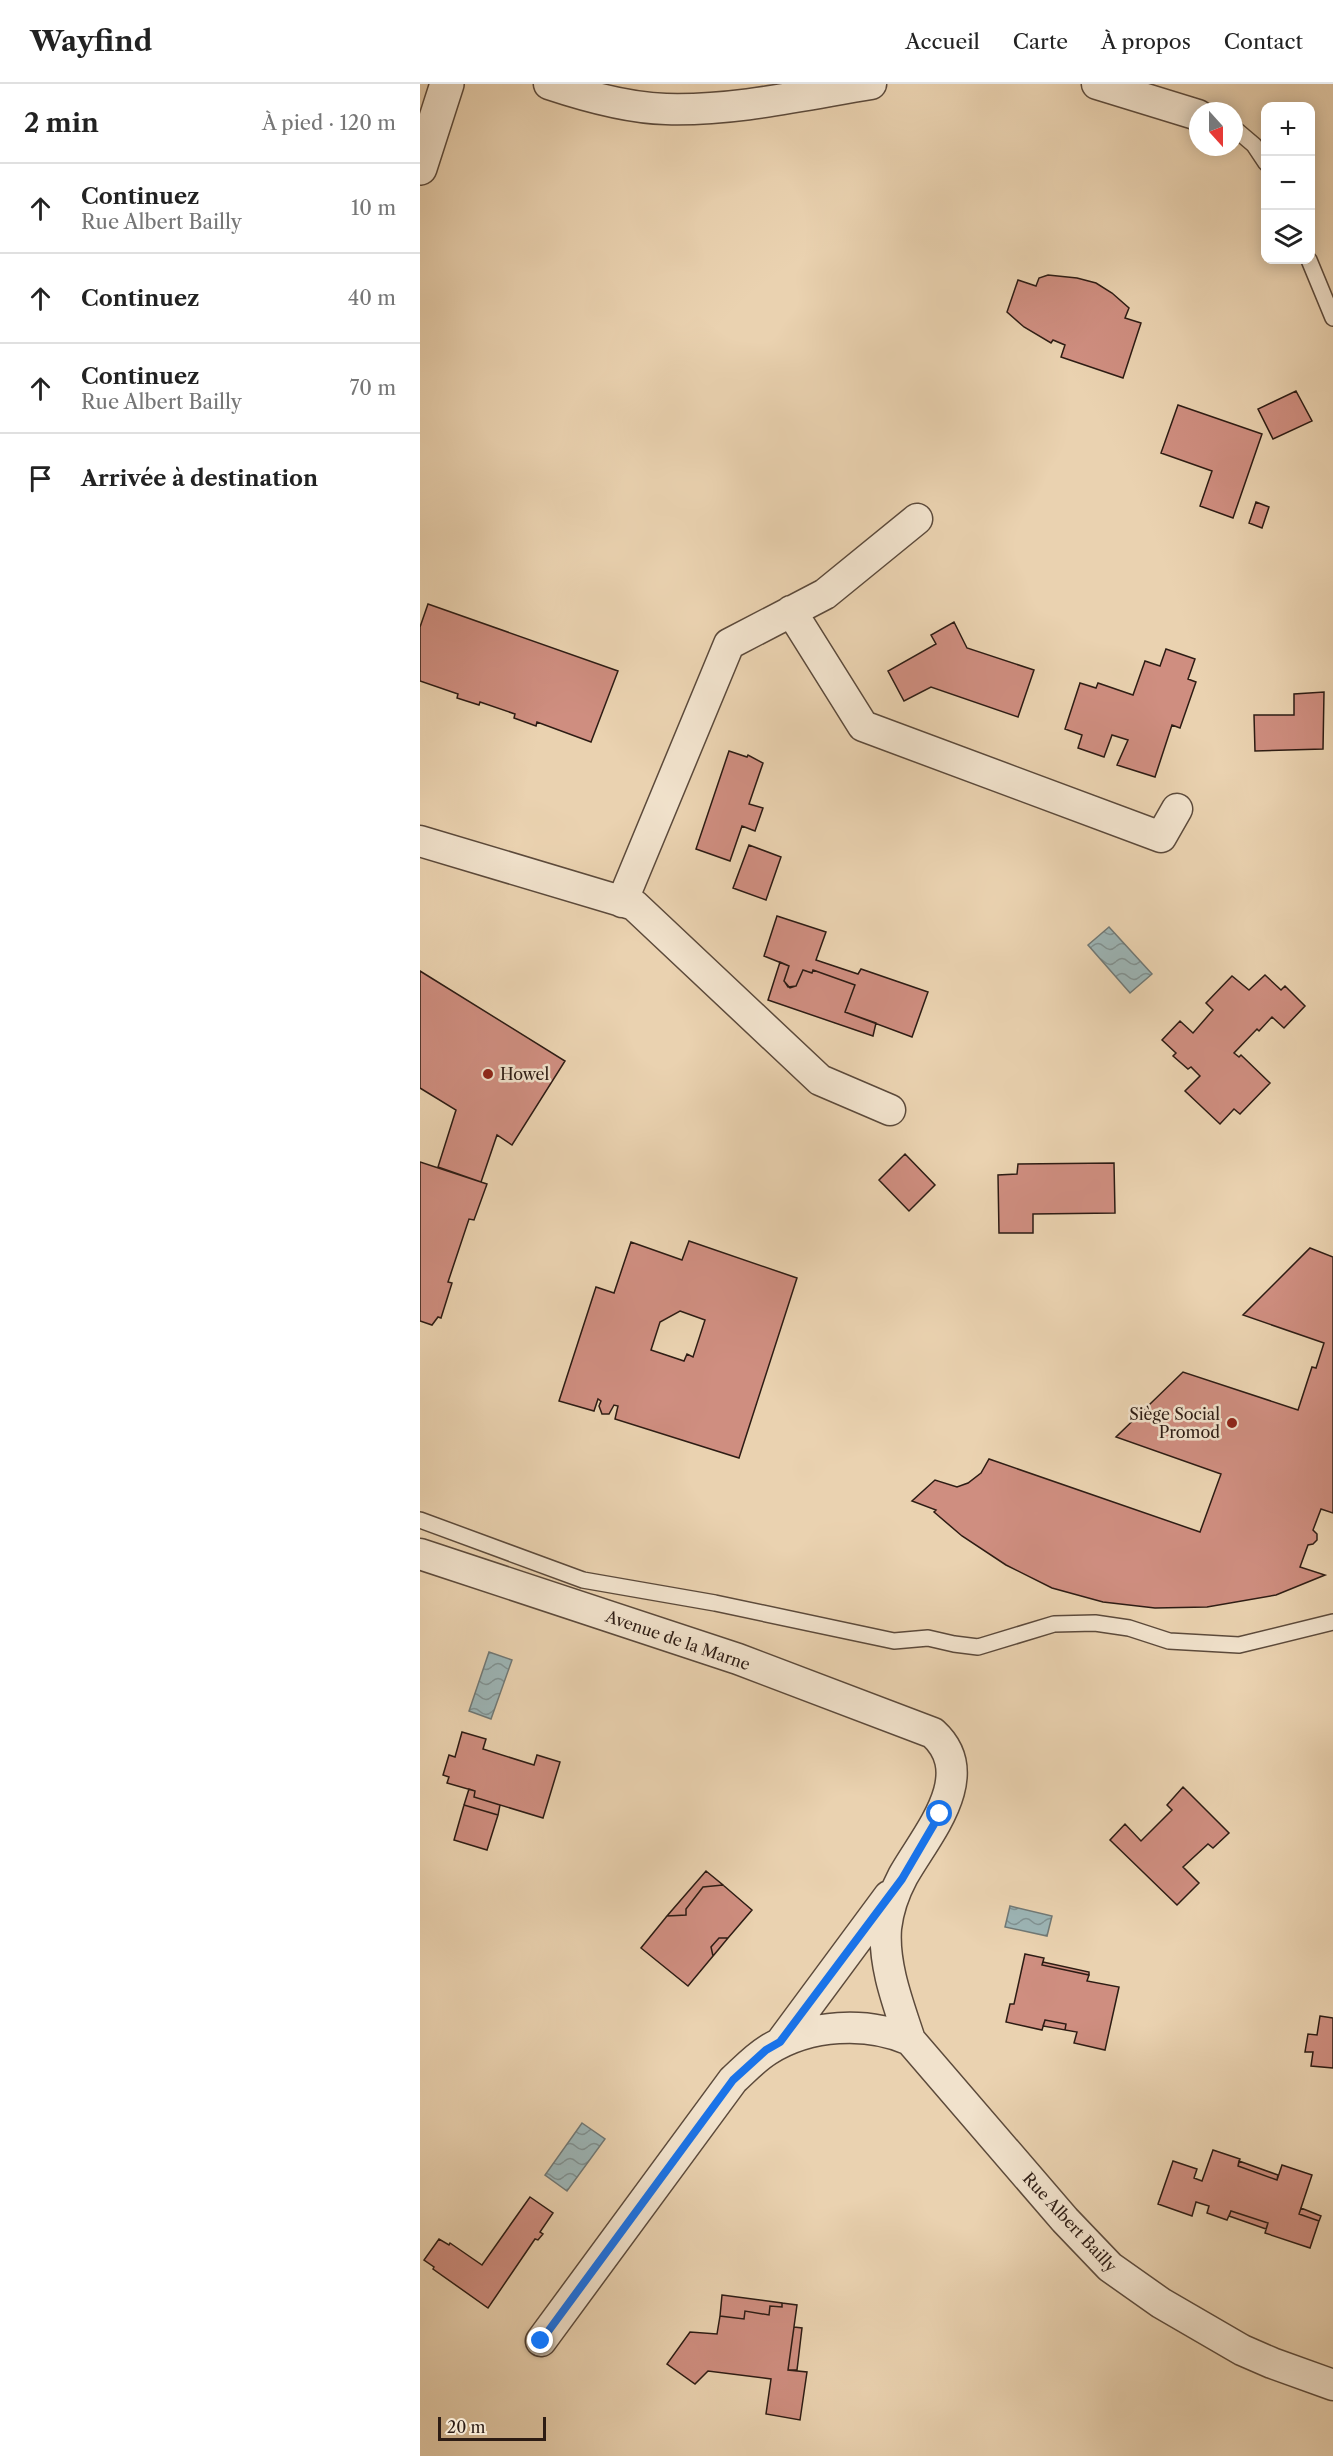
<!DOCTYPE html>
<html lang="fr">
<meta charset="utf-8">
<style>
:root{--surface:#fff;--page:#f6f6f6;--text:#222;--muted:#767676;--line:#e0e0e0}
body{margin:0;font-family:"Libre Caslon Text",serif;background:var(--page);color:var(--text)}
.controls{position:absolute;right:18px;top:18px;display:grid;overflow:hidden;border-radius:12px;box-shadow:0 3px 15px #0003}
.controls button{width:54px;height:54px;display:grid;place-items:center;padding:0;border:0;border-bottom:2px solid var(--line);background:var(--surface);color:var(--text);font:30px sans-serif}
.compass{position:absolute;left:769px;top:18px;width:54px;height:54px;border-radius:50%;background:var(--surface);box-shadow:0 3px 15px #0003;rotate:159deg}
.scale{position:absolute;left:18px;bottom:15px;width:108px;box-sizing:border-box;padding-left:6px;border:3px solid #2d1c14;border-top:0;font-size:16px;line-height:21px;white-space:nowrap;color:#2d1c14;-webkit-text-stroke:4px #f1e2cc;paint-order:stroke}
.stop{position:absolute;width:18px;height:18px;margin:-14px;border:4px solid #1a73e8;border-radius:50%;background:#fff}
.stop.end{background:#1a73e8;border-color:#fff;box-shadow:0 2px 6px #0008}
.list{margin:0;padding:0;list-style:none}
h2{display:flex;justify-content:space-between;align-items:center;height:78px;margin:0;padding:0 24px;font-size:26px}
h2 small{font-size:20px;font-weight:400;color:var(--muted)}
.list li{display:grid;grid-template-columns:39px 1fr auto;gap:18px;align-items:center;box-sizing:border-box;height:90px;padding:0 24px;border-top:2px solid var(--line)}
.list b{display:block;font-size:22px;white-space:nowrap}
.list p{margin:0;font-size:20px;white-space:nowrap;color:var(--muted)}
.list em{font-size:20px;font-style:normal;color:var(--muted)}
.icon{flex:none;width:33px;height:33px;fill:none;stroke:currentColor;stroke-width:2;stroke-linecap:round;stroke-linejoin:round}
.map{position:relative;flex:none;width:913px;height:2372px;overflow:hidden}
header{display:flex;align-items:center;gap:36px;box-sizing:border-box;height:84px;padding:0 30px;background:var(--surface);border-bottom:2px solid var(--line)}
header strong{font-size:28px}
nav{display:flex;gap:33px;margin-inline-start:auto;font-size:21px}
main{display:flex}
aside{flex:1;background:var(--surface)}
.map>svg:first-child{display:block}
.water{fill:url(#water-waves);stroke:#707875;stroke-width:1.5}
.building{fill:#cf8e80;stroke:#2d1c14;stroke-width:1.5;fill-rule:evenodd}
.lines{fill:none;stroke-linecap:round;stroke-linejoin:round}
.service-casing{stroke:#5c4a3b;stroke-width:18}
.minor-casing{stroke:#5c4a3b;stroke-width:33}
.tertiary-casing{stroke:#5c4a3b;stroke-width:36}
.service{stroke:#f1e2cc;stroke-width:15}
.minor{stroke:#f1e2cc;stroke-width:30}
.tertiary{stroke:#f1e2cc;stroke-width:33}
.route{stroke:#1a73e8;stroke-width:8}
.poi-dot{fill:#8f2418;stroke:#f1e2cc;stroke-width:2}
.labels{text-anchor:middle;stroke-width:5;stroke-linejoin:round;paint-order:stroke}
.poi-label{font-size:16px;fill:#2d1c14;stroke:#f1e2cc;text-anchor:start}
.street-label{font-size:16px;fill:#2d1c14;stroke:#f1e2cc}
</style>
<header>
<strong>Wayfind</strong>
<nav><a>Accueil</a><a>Carte</a><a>À propos</a><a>Contact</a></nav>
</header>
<main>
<aside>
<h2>2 min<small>À pied · 120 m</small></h2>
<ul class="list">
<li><svg class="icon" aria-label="ahead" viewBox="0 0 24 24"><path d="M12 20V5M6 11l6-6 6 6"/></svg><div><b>Continuez</b><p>Rue Albert Bailly</p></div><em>10 m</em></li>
<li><svg class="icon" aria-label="ahead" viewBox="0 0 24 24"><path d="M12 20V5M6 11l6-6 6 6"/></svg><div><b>Continuez</b></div><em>40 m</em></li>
<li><svg class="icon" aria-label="ahead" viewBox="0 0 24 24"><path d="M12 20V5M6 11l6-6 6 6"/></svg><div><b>Continuez</b><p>Rue Albert Bailly</p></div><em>70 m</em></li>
<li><svg class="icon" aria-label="arrive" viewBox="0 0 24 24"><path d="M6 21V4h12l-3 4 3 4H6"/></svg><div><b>Arrivée à destination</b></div></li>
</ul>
</aside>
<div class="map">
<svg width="913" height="2372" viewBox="0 0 913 2372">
<defs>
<pattern id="water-waves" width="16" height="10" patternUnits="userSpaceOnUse" patternTransform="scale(1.5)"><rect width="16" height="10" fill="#9cb5b6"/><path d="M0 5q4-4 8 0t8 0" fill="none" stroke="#809293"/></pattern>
</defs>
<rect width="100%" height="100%" fill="#ead2b0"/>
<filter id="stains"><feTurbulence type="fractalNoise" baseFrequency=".00333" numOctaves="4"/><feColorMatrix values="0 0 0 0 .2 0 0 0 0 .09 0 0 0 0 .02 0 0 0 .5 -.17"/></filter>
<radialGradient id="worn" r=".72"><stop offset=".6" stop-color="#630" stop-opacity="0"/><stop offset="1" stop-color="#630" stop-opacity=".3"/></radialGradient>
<!-- water -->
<path class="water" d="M689 843 732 890 710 909 668 861Z
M69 1568 92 1576 71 1635 49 1627Z
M590 1822 632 1832 627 1852 585 1843Z
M162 2039 185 2055 147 2107 125 2091Z"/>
<!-- building -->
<path class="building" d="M628 191 657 194 676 199 692 209 709 224 705 234 721 239 703 294 641 273 645 261 633 256 631 259 604 243 587 228 598 196 616 202 619 194Z
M876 307 892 337 853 355 838 325Z
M758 321 842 350 813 434 780 422 792 387 741 369Z
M836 418 849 423 842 444 829 439Z
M8 520 198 587 171 658 117 638 116 642 94 634 95 630 60 618 59 621 37 614 38 610 0 597V543Z
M534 538 547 564 614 586 598 633 511 603 484 617 468 587 516 560 511 551Z
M746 565 775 575 768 595 776 598 760 644 752 641 735 693 697 681 708 656 692 651 684 673 658 664 662 651 645 645 660 599 676 604 678 599 713 611 725 577 740 582Z
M904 608 903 665 835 667 834 631H874V610Z
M309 667 327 673 328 671 343 679 329 720 343 724 335 747 322 742 310 777 276 765Z
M329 761 361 773 346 816 313 804Z
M357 832 406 848 396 876 438 890 441 885 508 908 492 953 425 928 435 901 393 886 392 889 383 886 376 902 368 903 364 897 369 882 344 872Z
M360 878 369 882 364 897 370 904 376 902 383 886 392 889 393 886 435 901 425 928 456 939 453 952 348 916Z
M0 887 145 977 92 1061 77 1051 61 1098 18 1083 36 1026 0 1004Z
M845 891 861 906 865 902 885 922 864 944 852 933 839 947 837 945 814 969 819 973 821 971 850 999 820 1030 814 1025 800 1040 765 1007 780 992 771 983 768 985 753 972 756 969 742 956 760 937 773 949 793 926 786 919 812 892 829 906Z
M485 1070 515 1101 489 1127 459 1096Z
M0 1078 67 1100 54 1136 49 1135 28 1198 32 1199 21 1234 18 1233 12 1241 0 1237Z
M694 1079 695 1129 613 1130V1149H579L578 1091 597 1090 598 1080Z
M269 1157 377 1194 319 1374 195 1335 198 1322 194 1321 189 1330H182L179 1322 181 1317 178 1315 174 1327 139 1317 176 1203 194 1209 211 1158 262 1176ZM260 1227 285 1236 273 1273 267 1270 264 1277 231 1266 240 1238Z
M890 1164 913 1173V1429L901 1425 893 1446 897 1450V1456L893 1460 888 1461 880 1483 905 1491 856 1511 787 1523 735 1524 683 1518 632 1504 586 1481 542 1452 514 1428 516 1426 492 1417 515 1396 537 1403 548 1399 561 1389 569 1375 780 1448 801 1390 696 1353 763 1288 878 1326 892 1283 896 1284 904 1259 823 1231Z
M42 1648 66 1655 63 1665 114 1681 117 1671 140 1678 123 1734 54 1713 55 1707 27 1699 29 1693 23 1691 29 1671 35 1673Z
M763 1703 809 1749 793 1764 788 1760 763 1783 779 1799 757 1821 690 1756 705 1740 721 1757 752 1726 747 1721Z
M49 1705 55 1707 54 1713 80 1721 78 1731 44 1721Z
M44 1721 78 1731 67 1766 34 1756Z
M286 1787 303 1801 283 1803 266 1825V1831L247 1832Z
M303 1801 332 1826 308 1854H299L291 1863 293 1872 268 1902 221 1864 247 1832 266 1831V1825L283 1803Z
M299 1854H308L293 1872 291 1863Z
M605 1870 624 1874 622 1881 669 1891 667 1897 699 1903 685 1966 654 1959 657 1948 645 1946 646 1940 625 1936 622 1946 586 1938 590 1920H594Z
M623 1878 669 1888V1891L622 1881Z
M900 1932 913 1934V1984L891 1982 893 1968H885L888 1950 897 1951Z
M625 1936 646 1940 645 1946 623 1942Z
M793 2066 820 2075 818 2082 857 2096 862 2081 892 2091 879 2130 899 2137 890 2164 845 2149 848 2139 811 2127 807 2136 787 2129 789 2122 776 2118 772 2132 738 2120 753 2077 777 2085 774 2094 782 2097Z
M819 2077 858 2091 857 2096 818 2082Z
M110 2113 133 2129 120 2148 123 2150 118 2156 115 2155 68 2224 13 2185 14 2183 4 2176 19 2155 29 2161 30 2159 62 2181Z
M881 2124 901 2132 899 2137 879 2130Z
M811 2127 848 2139 846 2145 809 2132Z
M302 2211 362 2219V2223L350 2222 349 2231 325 2227 324 2235 300 2232Z
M362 2219 377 2221 368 2286 387 2288 380 2336 346 2330 351 2295 288 2287 275 2300 247 2280 270 2248 297 2250 300 2232 324 2235 325 2227 349 2231 350 2222 362 2223Z
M374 2243 382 2244 377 2286H368Z"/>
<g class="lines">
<!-- service casing -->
<g class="service-casing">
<path id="service" d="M814 44 834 61 846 79
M889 176 913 234
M0 1436 163 1496 295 1519 474 1557 508 1554 534 1560 558 1563 634 1540 675 1539 709 1544 749 1557 819 1561 913 1538"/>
</g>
<!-- minor casing -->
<g class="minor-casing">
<path id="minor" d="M129 0C165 12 207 24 246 25 314 27 384 11 451 0
M677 0 778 31
M371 527 443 642 741 753 757 725
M0 757 214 821 400 996 470 1026
M202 818 309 560 405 510 497 435
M0 1470 318 1575 513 1649C560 1692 506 1751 483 1792 475 1807 468 1827 466 1844 463 1882 479 1922 490 1956
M361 1958 469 1812
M121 2257 313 1996C324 1986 335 1974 348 1966 389 1940 447 1937 490 1956L645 2136 690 2183 741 2219 822 2266 852 2279 913 2301"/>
</g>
<!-- tertiary casing -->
<g class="tertiary-casing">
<path id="tertiary" d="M0 84 27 0"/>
</g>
<!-- service -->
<use href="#service" class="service"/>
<!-- minor -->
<use href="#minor" class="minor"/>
<!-- tertiary -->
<use href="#tertiary" class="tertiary"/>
</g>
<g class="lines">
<!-- route -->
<path class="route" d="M121 2257 313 1996 346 1966 360 1958 482 1795 520 1730"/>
</g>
<!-- markers -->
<g class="poi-dot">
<circle cx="68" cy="990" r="6"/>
<circle cx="812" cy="1339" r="6"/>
</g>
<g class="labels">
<!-- poi labels -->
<g class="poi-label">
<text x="80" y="996">Howel</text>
<text x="800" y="1336" text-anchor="end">Siège Social<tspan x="800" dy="18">Promod</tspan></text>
</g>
<!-- street labels -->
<g class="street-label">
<text transform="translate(258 1556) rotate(19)" y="6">Avenue de la Marne</text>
<text transform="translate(650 2138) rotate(47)" y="6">Rue Albert Bailly</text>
</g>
</g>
<rect width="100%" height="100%" filter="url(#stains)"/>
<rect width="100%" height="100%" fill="url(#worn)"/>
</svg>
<div class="controls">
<button>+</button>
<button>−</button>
<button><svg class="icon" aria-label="layers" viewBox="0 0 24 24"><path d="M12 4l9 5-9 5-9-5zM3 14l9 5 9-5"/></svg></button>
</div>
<svg class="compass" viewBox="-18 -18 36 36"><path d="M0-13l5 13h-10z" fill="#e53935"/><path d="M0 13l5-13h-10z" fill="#767676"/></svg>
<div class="scale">20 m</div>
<div class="stop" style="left:520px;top:1730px"></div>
<div class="stop end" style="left:121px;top:2257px"></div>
</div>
</main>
